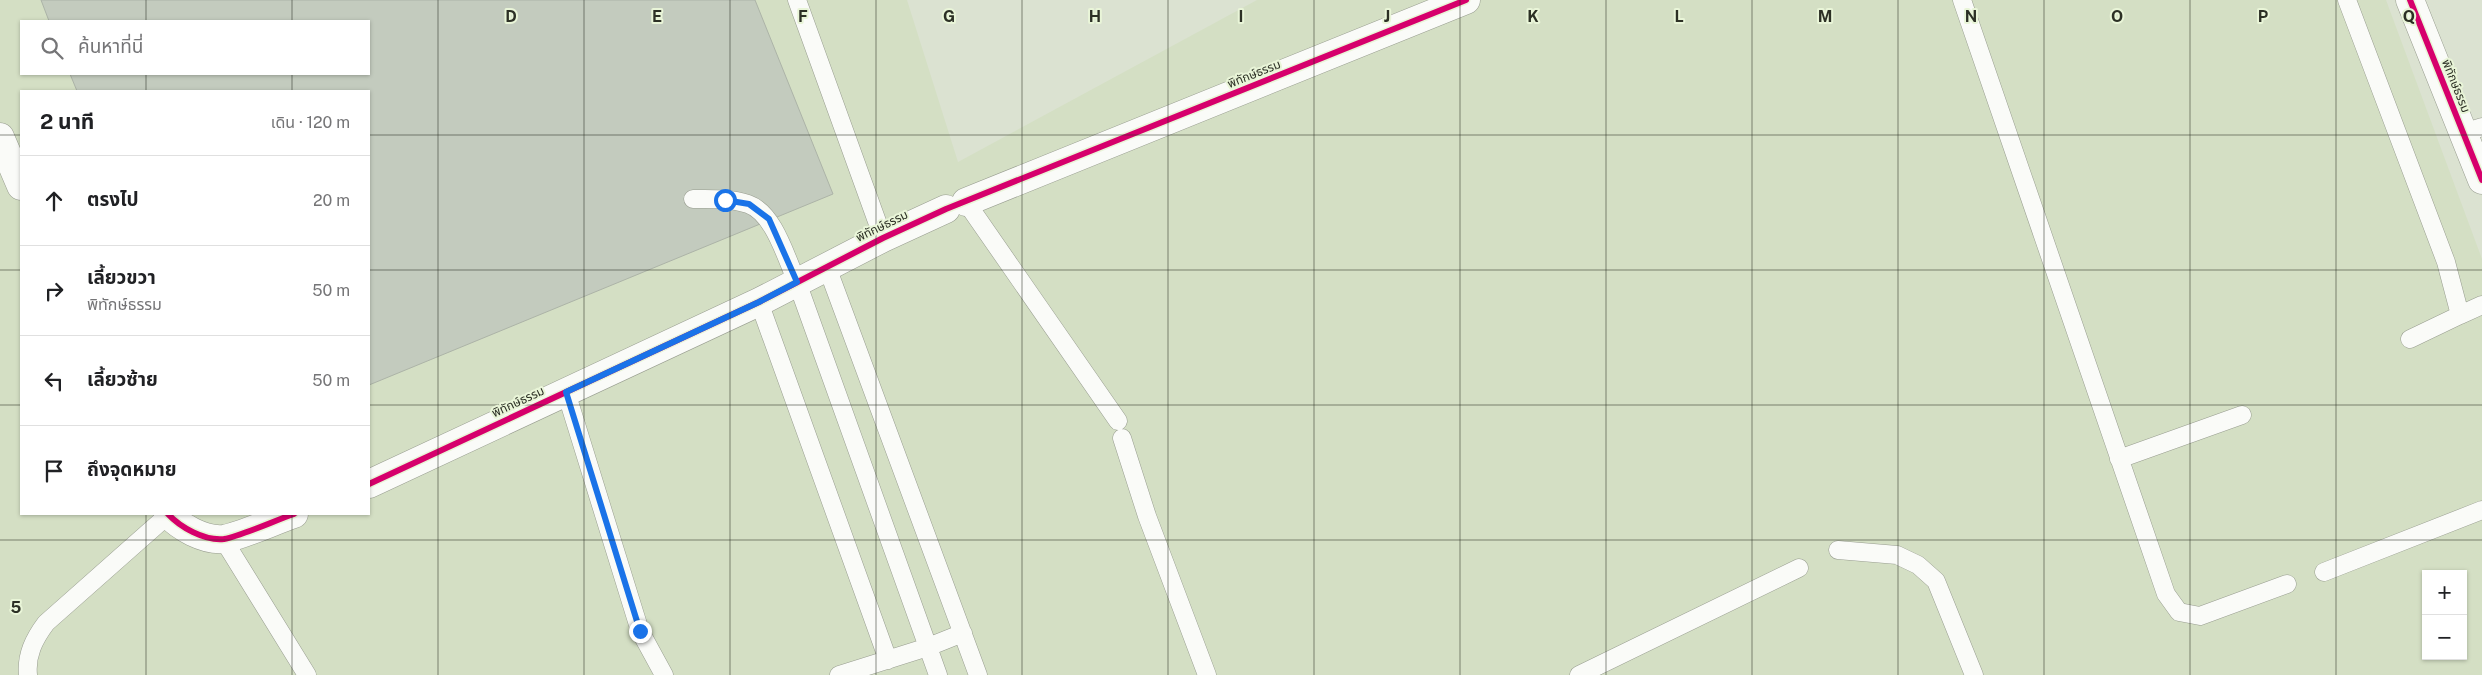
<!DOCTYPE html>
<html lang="th">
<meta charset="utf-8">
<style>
:root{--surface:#fff;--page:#f2f2f2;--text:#202124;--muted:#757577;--line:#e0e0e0}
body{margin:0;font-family:"Public Sans","Noto Sans Thai",sans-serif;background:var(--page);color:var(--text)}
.controls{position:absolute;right:15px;bottom:15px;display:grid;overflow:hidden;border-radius:0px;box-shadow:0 1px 4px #0004}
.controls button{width:45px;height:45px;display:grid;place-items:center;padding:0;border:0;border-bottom:1px solid var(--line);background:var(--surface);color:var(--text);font:25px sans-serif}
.stop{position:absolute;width:15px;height:15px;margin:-11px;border:4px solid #1a73e8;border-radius:50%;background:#fff}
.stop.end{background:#1a73e8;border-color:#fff;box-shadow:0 1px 5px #0008}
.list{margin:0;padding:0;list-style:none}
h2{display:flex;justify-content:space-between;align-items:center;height:65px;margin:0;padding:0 20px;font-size:21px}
h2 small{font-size:16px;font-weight:400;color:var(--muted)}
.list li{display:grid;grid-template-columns:32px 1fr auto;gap:15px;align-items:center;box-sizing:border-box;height:90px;padding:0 20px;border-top:1px solid var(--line)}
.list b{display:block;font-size:19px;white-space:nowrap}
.list p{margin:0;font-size:16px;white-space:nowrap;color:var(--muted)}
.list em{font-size:16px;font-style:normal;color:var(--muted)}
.icon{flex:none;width:28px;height:28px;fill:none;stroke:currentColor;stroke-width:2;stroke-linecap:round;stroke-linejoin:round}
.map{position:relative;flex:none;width:2482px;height:675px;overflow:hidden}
.search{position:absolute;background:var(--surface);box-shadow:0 1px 4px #0004;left:20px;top:20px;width:350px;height:55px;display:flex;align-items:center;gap:12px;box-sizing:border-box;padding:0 18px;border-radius:0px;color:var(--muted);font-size:19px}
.panel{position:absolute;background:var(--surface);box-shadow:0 1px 4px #0004;left:20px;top:90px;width:350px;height:425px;border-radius:0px}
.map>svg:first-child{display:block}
.built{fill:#d4dfc4;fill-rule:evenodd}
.building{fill:#c3cbbe;stroke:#acb3a7}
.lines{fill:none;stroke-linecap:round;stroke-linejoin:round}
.service-casing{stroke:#989d90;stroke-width:19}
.minor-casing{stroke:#989d90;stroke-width:29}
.service{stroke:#fafbf8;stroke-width:18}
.minor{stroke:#fafbf8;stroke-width:28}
.cycleway-casing{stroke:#e9f5d8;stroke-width:9}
.cycleway{stroke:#d6006c;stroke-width:6}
.route{stroke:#1a73e8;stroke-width:6}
.grid{fill:none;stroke:#2c3025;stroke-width:1;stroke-opacity:0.55}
.labels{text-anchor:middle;stroke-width:4;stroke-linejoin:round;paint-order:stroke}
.street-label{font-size:12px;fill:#2c3025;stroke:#e9f5d8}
.grid-label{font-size:16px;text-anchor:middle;font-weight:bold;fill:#2c3025;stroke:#e9f5d8;stroke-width:4;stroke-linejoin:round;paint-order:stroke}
</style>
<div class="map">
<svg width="2482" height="675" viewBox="0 0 2482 675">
<rect width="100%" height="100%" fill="#dbe2d1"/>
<!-- built -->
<path class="built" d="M0 0H907L958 162 1257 0H2386L2482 259V675H0ZM21 21H369V74H21ZM21 91H369V514H21ZM2426 574H2463V656H2426Z"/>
<!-- building -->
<path class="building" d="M41 0H755L833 194 369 385V91H77L70 74H369V21H49Z"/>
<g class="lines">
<!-- service casing -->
<g class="service-casing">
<path id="service" d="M797 0 883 238
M1962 0 2166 594 2179 612 2200 616 2287 584
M2347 0 2446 262 2460 315 2482 305
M2463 133 2482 127
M693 199C711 199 730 198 748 204 774 213 786 258 797 282L938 675
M966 202 1118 421
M827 267 978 675
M759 302 888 660
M2410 339 2460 315
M566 392 640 631 664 675
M1122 438 1147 516 1207 675
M2119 459 2242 415
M223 539 307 675
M1838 550 1897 555 1918 565 1936 581 1974 675
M2324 572 2482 510
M28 675C26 655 34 639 46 623L168 515
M839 675 928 647 963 633
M1579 675 1799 568"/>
</g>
<!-- minor casing -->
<g class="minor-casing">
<path id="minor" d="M2410 0 2482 180
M0 137 21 186
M966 202 1466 0
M369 484 759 302 883 238 946 209
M168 514C180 527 204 541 224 539 241 536 276 520 294 514"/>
</g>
<!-- service -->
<use href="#service" class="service"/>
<!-- minor -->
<use href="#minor" class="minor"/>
<!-- cycleway casing -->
<g class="cycleway-casing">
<path id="cycleway" d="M2410 0 2482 180
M369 484 759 302 883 238 946 209 1466 0
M168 514C180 527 204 541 224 539 241 536 276 520 294 514"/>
</g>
<!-- cycleway -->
<use href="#cycleway" class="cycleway"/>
</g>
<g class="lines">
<!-- route -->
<path class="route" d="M640 631 566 392 759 302 797 282 769 219 749 204 725 200"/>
</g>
<!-- grid -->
<path class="grid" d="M146 0V21M292 0V21M438 0V675M584 0V675M730 0V675M876 0V675M1022 0V675M1168 0V675M1314 0V675M1460 0V675M1606 0V675M1752 0V675M1898 0V675M2044 0V675M2190 0V675M2336 0V675M146 74V91M292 74V91M0 135H21M369 135H2482M0 270H21M369 270H2482M0 405H21M369 405H2482M146 514V675M292 514V675M0 540H2482"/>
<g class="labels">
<!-- street labels -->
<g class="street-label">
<text transform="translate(1254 74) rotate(-22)" y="4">พิทักษ์ธรรม</text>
<text transform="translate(2456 86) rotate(68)" y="4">พิทักษ์ธรรม</text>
<text transform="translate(882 226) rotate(-26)" y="4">พิทักษ์ธรรม</text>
<text transform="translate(518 402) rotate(-25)" y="4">พิทักษ์ธรรม</text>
</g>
</g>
<g class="grid-label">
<text x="511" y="22">D</text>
<text x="657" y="22">E</text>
<text x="803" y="22">F</text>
<text x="949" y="22">G</text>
<text x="1095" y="22">H</text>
<text x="1241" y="22">I</text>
<text x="1387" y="22">J</text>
<text x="1533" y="22">K</text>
<text x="1679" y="22">L</text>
<text x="1825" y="22">M</text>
<text x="1971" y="22">N</text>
<text x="2117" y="22">O</text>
<text x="2263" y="22">P</text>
<text x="2409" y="22">Q</text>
<text x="16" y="613">5</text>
</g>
</svg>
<div class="controls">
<button>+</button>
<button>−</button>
</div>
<div class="stop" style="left:725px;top:200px"></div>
<div class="stop end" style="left:640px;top:631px"></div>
<div class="search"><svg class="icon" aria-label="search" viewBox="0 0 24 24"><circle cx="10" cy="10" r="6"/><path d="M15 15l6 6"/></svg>ค้นหาที่นี่</div>
<section class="panel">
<h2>2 นาที<small>เดิน · 120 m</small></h2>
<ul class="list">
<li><svg class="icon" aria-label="ahead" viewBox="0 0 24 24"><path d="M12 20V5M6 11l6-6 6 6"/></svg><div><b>ตรงไป</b></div><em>20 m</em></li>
<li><svg class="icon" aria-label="right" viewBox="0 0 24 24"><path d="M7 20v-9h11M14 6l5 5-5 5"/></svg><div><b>เลี้ยวขวา</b><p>พิทักษ์ธรรม</p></div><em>50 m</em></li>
<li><svg class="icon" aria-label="left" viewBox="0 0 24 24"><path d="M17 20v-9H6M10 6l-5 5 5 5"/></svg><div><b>เลี้ยวซ้าย</b></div><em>50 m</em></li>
<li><svg class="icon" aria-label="arrive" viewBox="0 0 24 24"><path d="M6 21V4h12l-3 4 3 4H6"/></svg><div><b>ถึงจุดหมาย</b></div></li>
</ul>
</section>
</div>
